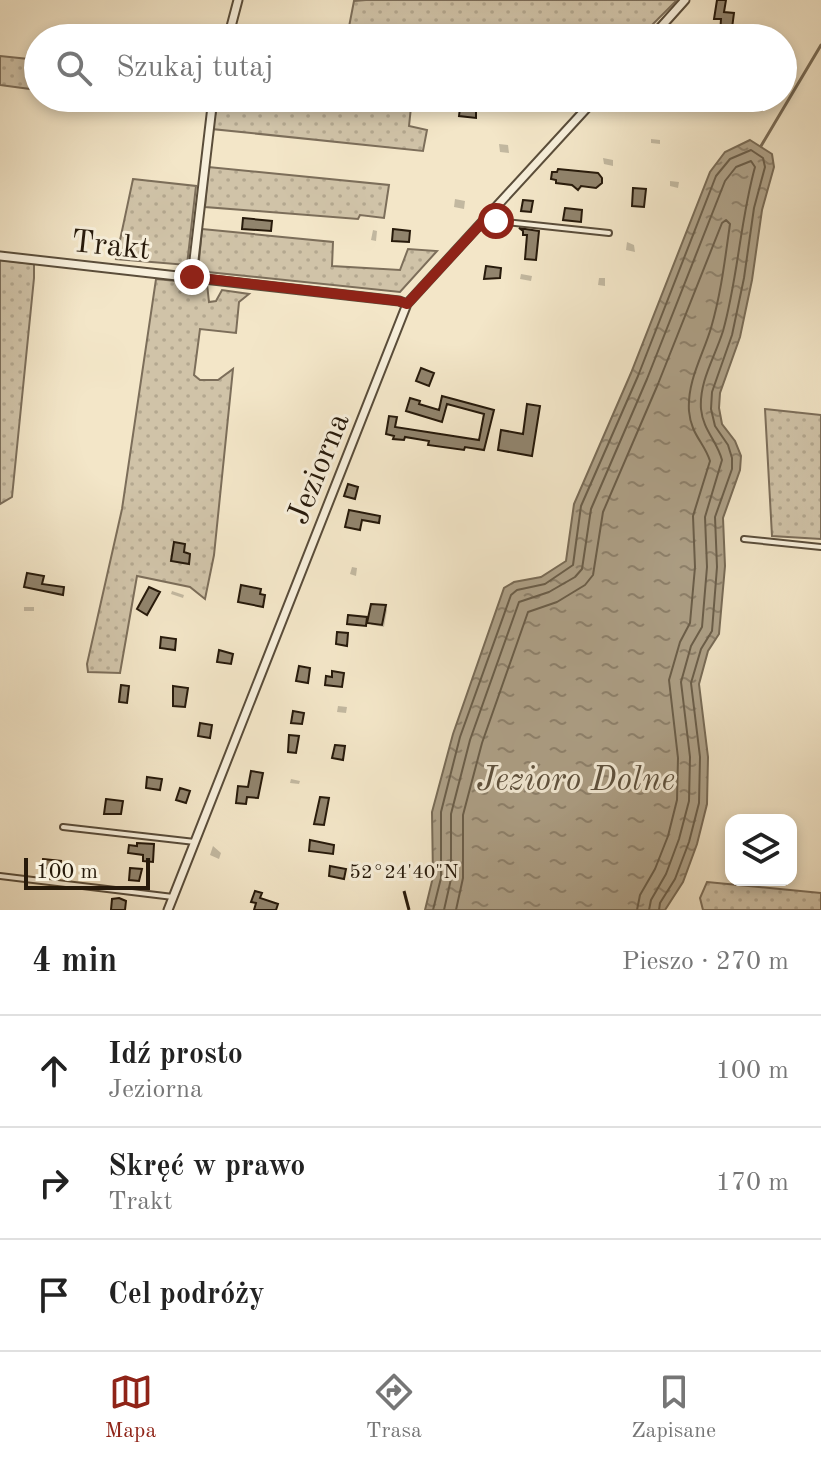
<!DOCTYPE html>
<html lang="pl">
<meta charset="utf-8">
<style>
:root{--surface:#fff;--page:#f2f2f2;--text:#222;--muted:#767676;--line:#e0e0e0;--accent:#8f2418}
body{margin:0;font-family:"Old Standard TT",serif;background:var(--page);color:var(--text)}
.controls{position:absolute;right:24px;bottom:24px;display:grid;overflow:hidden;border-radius:16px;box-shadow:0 4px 12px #0003}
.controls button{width:72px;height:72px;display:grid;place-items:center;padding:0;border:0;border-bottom:2px solid var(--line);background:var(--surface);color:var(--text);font:40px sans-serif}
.scale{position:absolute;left:24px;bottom:20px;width:126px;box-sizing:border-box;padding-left:8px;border:4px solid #271a0b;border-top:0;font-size:22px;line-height:28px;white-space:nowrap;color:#271a0b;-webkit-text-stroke:6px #f7efdb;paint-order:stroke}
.stop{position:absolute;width:24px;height:24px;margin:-18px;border:6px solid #8f2418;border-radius:50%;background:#fff}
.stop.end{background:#8f2418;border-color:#fff;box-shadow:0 2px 8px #0008}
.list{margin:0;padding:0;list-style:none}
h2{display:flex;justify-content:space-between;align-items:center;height:104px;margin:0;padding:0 32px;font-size:34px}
h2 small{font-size:26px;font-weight:400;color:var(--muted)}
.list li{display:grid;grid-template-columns:52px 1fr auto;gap:24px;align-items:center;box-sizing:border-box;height:112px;padding:0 32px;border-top:2px solid var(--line)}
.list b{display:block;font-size:30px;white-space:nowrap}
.list p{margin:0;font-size:26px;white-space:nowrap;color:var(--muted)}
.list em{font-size:26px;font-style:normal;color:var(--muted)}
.icon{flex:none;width:44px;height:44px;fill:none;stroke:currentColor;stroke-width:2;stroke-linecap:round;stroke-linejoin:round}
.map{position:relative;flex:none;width:821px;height:910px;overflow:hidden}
.search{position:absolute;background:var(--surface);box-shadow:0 4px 12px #0003;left:24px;right:24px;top:24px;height:88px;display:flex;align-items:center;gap:20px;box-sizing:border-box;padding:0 28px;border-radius:44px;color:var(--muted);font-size:30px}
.sheet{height:440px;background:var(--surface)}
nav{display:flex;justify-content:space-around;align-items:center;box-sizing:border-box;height:112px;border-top:2px solid var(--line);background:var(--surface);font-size:22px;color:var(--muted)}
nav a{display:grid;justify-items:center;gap:4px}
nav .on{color:var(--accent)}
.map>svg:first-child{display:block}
.grass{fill:url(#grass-dots);stroke:#7c6e5a;stroke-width:2}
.water{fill:url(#water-ripples);stroke:#786b56;stroke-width:2}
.shadow{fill:#0003}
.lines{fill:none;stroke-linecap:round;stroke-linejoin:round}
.shore{stroke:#6a5e4a;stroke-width:2}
.stream{stroke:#786b56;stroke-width:3}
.building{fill:#91846d;stroke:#271a0b;stroke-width:2}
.service-casing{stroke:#5a4d3a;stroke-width:8}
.minor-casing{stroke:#5a4d3a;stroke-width:11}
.service{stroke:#f7efdb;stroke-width:4}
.minor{stroke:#f7efdb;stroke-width:7}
.route{stroke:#8f2418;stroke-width:10}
.ticks{fill:none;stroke:#271a0b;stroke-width:3}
.labels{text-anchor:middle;stroke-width:6;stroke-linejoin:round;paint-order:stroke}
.street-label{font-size:32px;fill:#271a0b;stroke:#f7efdb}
.water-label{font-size:34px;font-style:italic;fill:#5d503d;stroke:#f7efdb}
.ticks-label{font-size:20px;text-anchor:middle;fill:#271a0b;stroke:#f7efdb;stroke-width:6;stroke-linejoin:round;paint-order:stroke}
</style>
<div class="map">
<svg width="821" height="910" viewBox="0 0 821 910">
<defs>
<pattern id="grass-dots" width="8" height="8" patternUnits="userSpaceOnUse" patternTransform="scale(2)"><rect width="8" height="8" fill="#d0c3a8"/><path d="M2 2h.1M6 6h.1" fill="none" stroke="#b3a78f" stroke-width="1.8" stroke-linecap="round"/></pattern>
<pattern id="water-ripples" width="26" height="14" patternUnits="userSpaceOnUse" patternTransform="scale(2)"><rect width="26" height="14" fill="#aea188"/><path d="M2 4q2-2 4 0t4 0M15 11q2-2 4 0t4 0" fill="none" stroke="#8e826d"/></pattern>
</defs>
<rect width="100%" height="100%" fill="#f3e6c8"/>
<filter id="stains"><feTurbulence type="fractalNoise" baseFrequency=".0025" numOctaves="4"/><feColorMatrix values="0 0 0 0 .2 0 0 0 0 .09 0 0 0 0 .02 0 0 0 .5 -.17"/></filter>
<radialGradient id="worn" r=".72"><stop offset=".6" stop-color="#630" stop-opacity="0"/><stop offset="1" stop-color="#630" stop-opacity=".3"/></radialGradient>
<!-- grass -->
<path class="grass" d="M366 0H677L639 38 347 37 354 1Z
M0 56 38 60V90L0 85Z
M219 98H412L409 126 427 130 423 151 212 129Z
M208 167 389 185 384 218 360 215 358 219 205 207Z
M133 179 196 186 187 265 116 259Z
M202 229 333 242 332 266 400 270 408 249 437 251 400 292 198 271Z
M0 260 34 264V278L12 497 0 504Z
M156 279 207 284 209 302 216 301 222 290 249 294 239 302 236 333 200 329 194 375 200 380H218L233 369 214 555 205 599 190 587 137 576 120 673 88 672 87 664 122 509Z
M765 409 821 415V539L772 536Z
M707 882 821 893V910H703L700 898Z"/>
<!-- water -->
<path class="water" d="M750 140 772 154 774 167 762 210 752 280 740 337 720 393 719 408 722 424 735 441 741 456 740 470 723 518 725 566 719 634 708 651 699 684 708 757 707 804 697 844 683 882 665 910H425L433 877 432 812 453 734 504 588 514 582 541 577 566 561 574 504 631 373 710 172 725 152Z"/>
<!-- shadow -->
<path class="shadow" d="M680 98H686V105L679 104Z
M651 139 660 140V144L651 143Z
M499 144 508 145 509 153 500 152Z
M603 158 613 160V166L604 164Z
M597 175 602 181 598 188 582 186 581 189 558 183Z
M670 181 679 182 678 188 670 186Z
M455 199 465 201 464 209 454 207Z
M373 230 377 231 376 241 371 240Z
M627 242 634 245 635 252 626 250Z
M521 274 532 276 531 281 520 279Z
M599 278H605V286L598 285Z
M352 567 357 568 356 576 350 574Z
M172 591 184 595 183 598 171 594Z
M24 607H34V611H24Z
M385 607 387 610 384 627 372 625 366 620 369 623Z
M338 706 347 707 346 713 337 712Z
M291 779 300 781 299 784 290 783Z
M213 846 221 853 219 859 210 855Z"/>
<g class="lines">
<!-- shore -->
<path class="shore" d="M433 910 441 878V812L460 737 511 595 517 590 545 584 573 565 581 506 638 376 716 176 730 159 751 150 763 158 765 167 754 208 744 278 732 335 712 392 711 409 715 426 728 445 732 458V469L715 517 717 567 712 631 701 649 691 683 700 757 699 803 689 842 675 879 660 903 659 910
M444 910 451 879V814L470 740 519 602 549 592 575 577 582 569 591 509 647 379 725 181 736 167 751 161 755 167C740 221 738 278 723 331 715 357 699 381 701 409 703 430 717 441 722 460L705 517 707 567 702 627 691 646 681 682 690 757 689 801 679 839 666 874 651 900 649 910
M456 910 463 878V815L482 743 528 612 557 602 585 585 593 575 603 512 658 384 722 223 726 220 730 224C725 259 721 294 711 328 703 355 687 381 689 411 691 435 704 442 710 461L693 516 695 567 690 623 680 642 669 680 678 758 677 800 668 836 655 869 640 895 637 910"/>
<!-- stream -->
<path class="stream" d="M761 146 821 45"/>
</g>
<!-- building -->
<path class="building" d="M717 0H726L724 12 734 13 731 36 720 35 721 19H714Z
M626 98 645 99 644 110 625 108Z
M460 108 476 110V118L459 116Z
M558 169 598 173 602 178V183L596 188 581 186 578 190 572 185 556 183V180L551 179 552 172H557Z
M633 188 646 189 644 207 632 206Z
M523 200 533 201 531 212 521 211Z
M565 208 582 210 581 222 563 220Z
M243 218 272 221 271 231 242 229Z
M519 228 539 231 536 260 525 259 527 235H523V231Z
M393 229 410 231 409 242 392 241Z
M486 266 501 268 500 278 484 279Z
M421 368 434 373 429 386 416 381Z
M442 396 494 410 484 450 465 447 464 450 428 445 429 441 405 437 404 440 393 439 394 436 386 434 389 416 397 417 395 427 479 440 484 414 447 404 442 422 406 411 410 398 420 401 419 404 439 410Z
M527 404 540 406 532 456 498 450 501 430 523 434Z
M348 484 358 487 355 499 344 496Z
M349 510 380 516 379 523 362 520 360 530 345 527Z
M174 542 185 544 184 552 190 554 189 564 171 561Z
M27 573 44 576 42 584 64 587 63 595 24 587Z
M241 585 261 589 260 594 265 595 263 607 238 602Z
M149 587 160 592 147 615 137 609Z
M371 604 386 605 382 625 367 623Z
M348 615 367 617 366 626 347 624Z
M337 632 348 633 347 646 336 644Z
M161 637 176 639 175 650 160 648Z
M219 650 233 654 231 664 217 662Z
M299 666 310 668 308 683 296 681Z
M332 671 344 673 342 687 325 685 326 676 332 677Z
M121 685 129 686 127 703 119 702Z
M173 686 188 688 185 707 173 706Z
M293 711 304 713 302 724 291 723Z
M200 723 212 725 210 738 198 736Z
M289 735 299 736 296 753 288 752Z
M335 745 345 746 343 760 332 758Z
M251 771 263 773 258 798 247 797 246 804 236 803 238 786 248 787Z
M147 777 162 779 160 790 146 788Z
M180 788 190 791 186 803 176 800Z
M320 797 329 798 324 825 314 824Z
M106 799 123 801 121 814H104Z
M310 840 334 845 333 854 309 851Z
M137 843 154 844 153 862 143 861V855L128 853 129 845 137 846Z
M43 859 61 861 60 869 42 868Z
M330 866 346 869 344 879 329 876Z
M130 868 142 869 139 881 129 880Z
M255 891 262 893 260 898 278 904 276 910H254L256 903 251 902Z
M119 898 126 901 125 910H111L112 899Z"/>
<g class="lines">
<!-- service casing -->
<g class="service-casing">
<path id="service" d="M490 216 496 221 609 233
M744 539 821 547
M63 827 195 842
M0 876 173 897"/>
</g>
<!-- minor casing -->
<g class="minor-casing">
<path id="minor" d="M228 38 238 0
M651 38 685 0
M0 256 399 301 407 304
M192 277 213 98
M168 910 407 304 596 98"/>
</g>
<!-- service -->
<use href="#service" class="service"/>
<!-- minor -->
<use href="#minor" class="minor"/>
</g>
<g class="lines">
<!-- route -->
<path class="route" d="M192 277 399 301 407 304 489 215 496 221"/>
</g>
<!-- ticks -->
<path class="ticks" d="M404 891 409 910"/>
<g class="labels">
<!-- street labels -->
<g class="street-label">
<text transform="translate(111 244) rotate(6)" y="11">Trakt</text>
<text transform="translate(317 468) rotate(-68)" y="11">Jeziorna</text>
</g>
<!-- water labels -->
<g class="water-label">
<text x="576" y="790">Jezioro Dolne</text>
</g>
</g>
<g class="ticks-label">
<text x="404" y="878">52°24'40"N</text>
</g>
<rect width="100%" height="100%" filter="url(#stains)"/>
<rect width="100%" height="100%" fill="url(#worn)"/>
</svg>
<div class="controls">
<button><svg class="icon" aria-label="layers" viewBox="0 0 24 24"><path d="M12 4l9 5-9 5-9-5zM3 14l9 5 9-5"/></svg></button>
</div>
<div class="scale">100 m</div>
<div class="stop" style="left:496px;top:221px"></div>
<div class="stop end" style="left:192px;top:277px"></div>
<div class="search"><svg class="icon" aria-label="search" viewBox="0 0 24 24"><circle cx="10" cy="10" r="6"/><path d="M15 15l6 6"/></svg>Szukaj tutaj</div>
</div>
<section class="sheet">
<h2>4 min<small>Pieszo · 270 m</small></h2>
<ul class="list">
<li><svg class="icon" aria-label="ahead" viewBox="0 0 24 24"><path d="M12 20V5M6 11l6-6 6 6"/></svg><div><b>Idź prosto</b><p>Jeziorna</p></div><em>100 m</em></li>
<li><svg class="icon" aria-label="right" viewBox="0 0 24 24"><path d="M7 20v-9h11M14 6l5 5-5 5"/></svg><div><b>Skręć w prawo</b><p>Trakt</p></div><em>170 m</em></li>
<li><svg class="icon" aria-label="arrive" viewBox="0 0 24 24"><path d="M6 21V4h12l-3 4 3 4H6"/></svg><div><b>Cel podróży</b></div></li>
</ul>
</section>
<nav>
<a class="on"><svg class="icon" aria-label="map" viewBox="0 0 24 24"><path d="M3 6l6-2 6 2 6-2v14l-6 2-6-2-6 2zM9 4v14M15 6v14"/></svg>Mapa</a>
<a><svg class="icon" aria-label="directions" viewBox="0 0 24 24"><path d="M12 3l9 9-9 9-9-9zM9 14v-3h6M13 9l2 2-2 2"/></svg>Trasa</a>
<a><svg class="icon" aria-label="saved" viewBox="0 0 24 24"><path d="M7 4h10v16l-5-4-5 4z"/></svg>Zapisane</a>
</nav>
